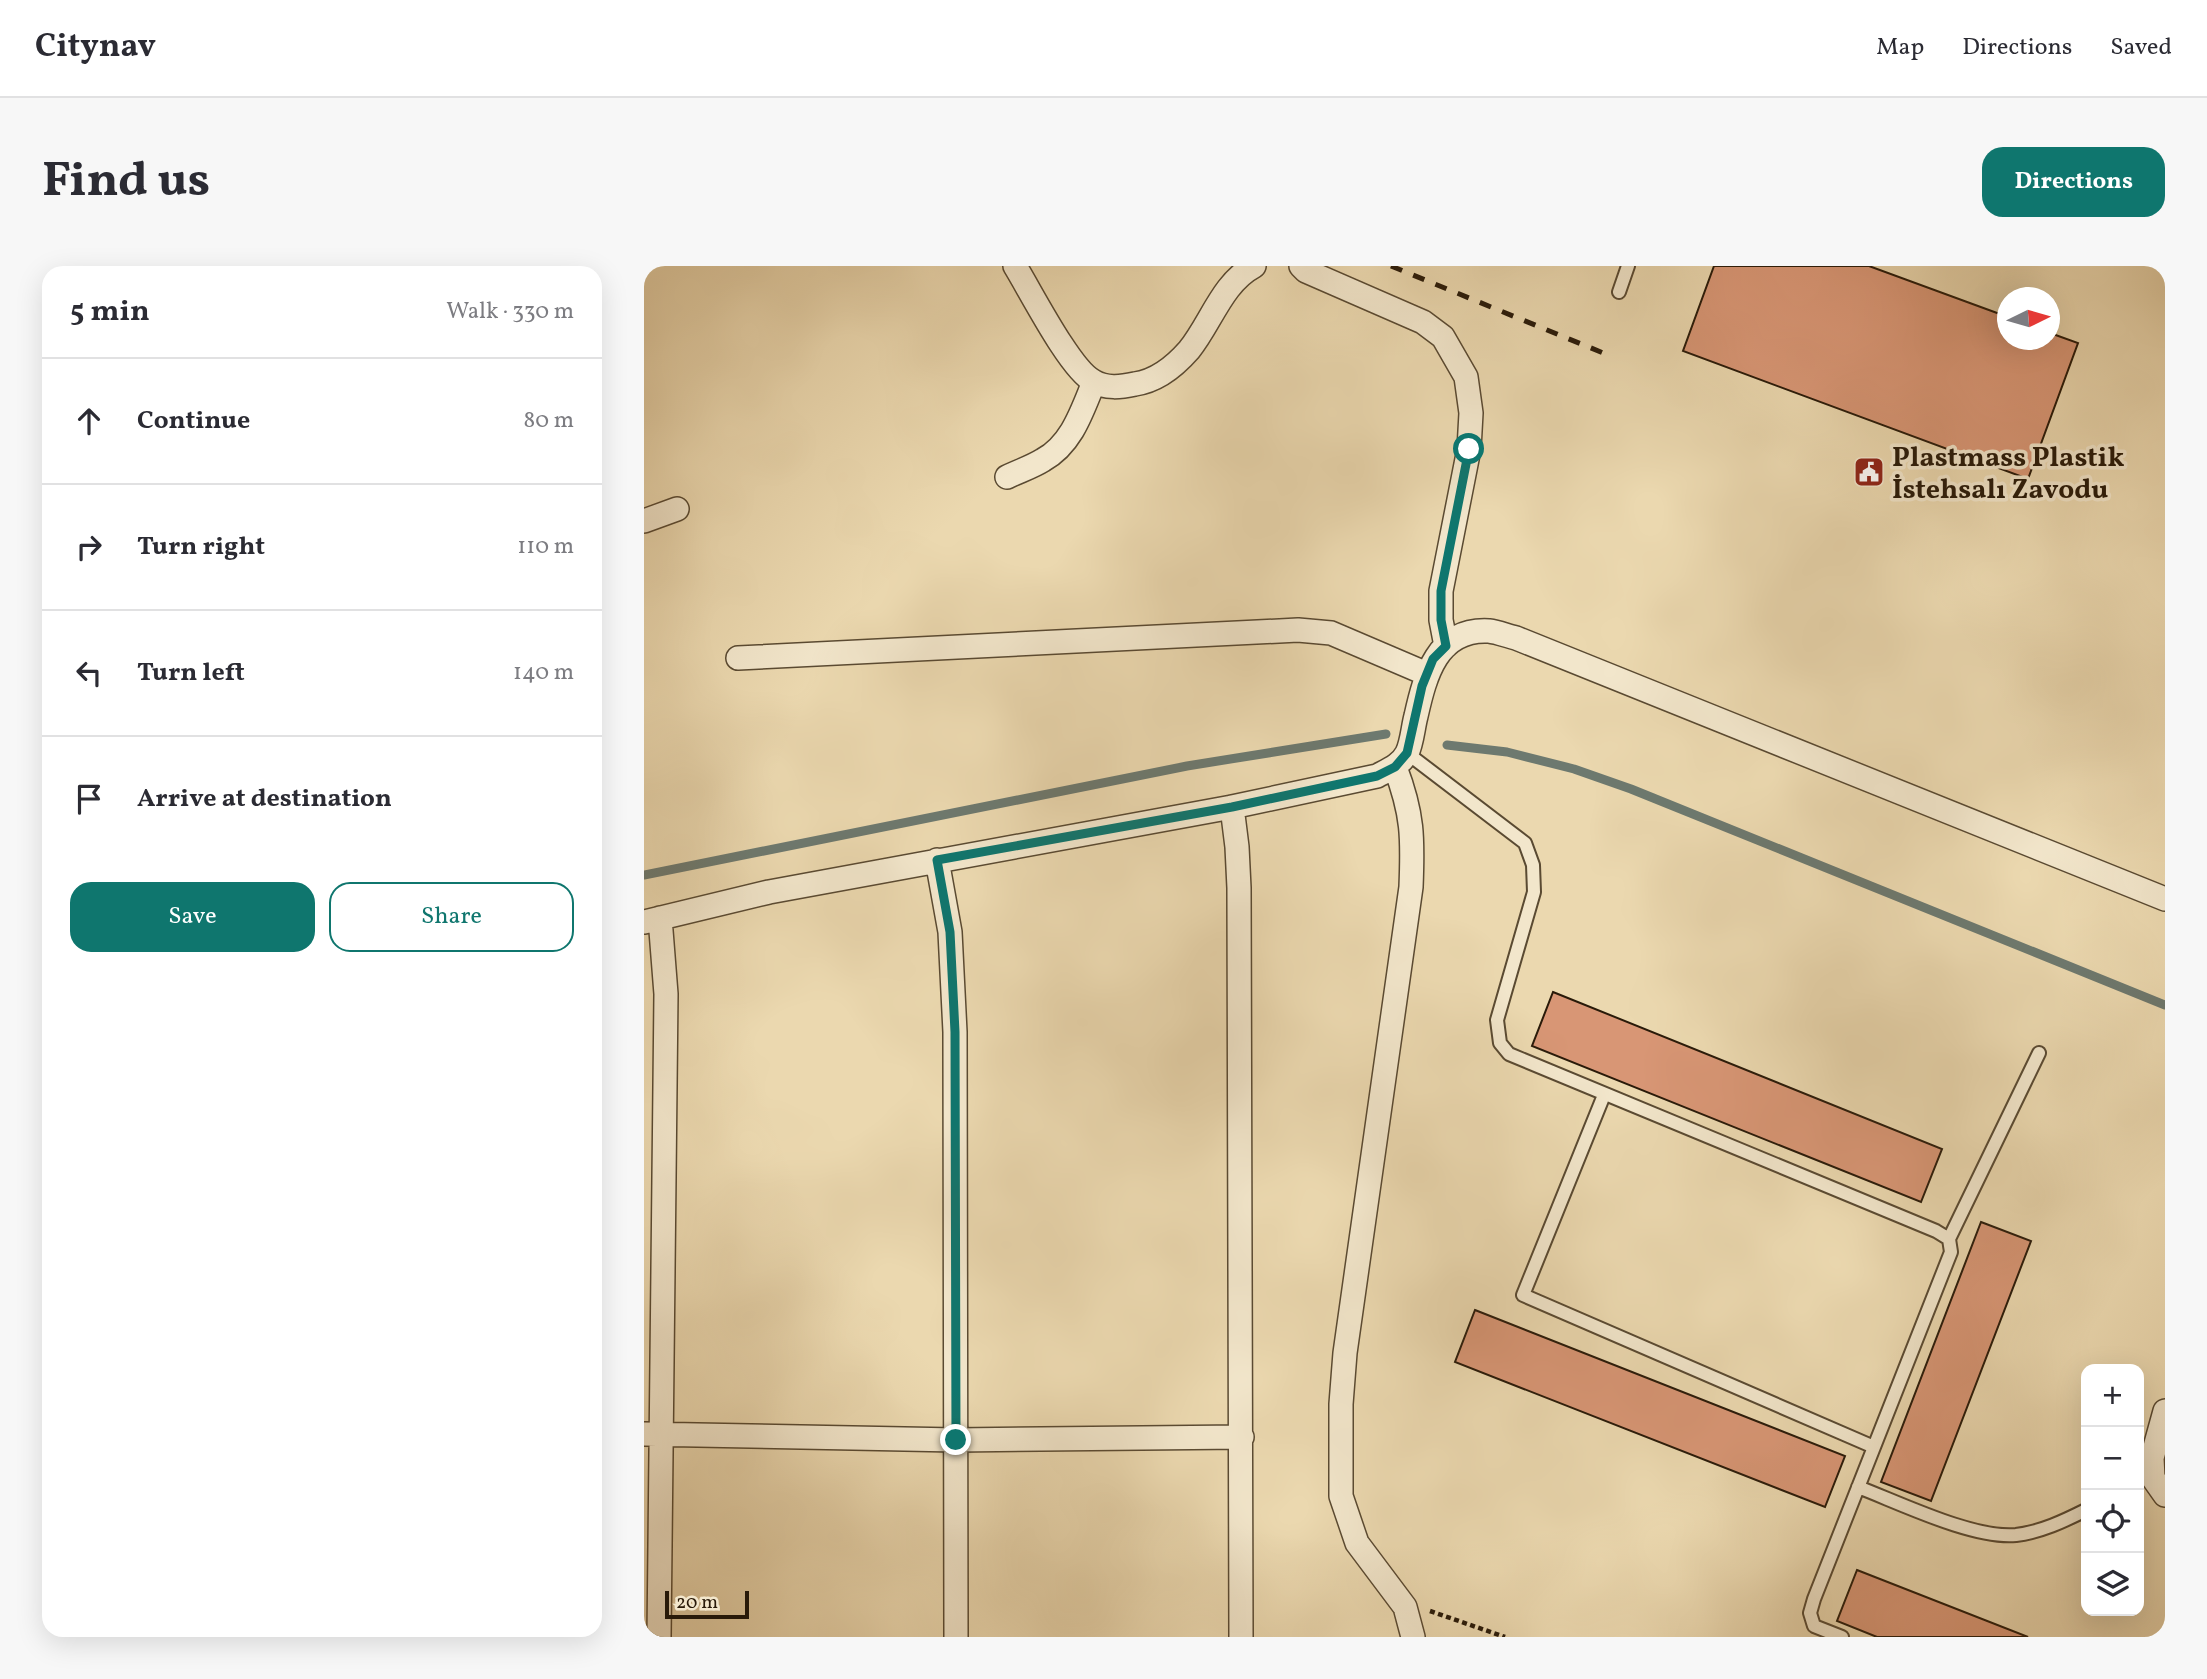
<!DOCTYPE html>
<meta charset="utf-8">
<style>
:root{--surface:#fff;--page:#f7f7f7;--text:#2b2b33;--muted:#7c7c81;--line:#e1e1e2;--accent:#0f766e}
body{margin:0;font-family:Vollkorn,serif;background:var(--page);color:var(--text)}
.controls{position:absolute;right:21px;bottom:21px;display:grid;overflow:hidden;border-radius:14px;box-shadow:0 7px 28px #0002}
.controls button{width:63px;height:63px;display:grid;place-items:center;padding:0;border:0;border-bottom:2px solid var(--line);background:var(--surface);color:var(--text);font:35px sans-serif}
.compass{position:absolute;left:1353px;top:21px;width:63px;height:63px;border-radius:50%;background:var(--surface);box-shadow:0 7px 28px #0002;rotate:85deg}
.scale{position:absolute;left:21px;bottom:18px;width:84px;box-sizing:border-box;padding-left:7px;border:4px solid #291a09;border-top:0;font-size:19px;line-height:24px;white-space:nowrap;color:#291a09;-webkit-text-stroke:5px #f2e6cb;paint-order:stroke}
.stop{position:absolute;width:21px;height:21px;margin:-16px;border:5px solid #0f766e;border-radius:50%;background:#fff}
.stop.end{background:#0f766e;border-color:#fff;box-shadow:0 2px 7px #0008}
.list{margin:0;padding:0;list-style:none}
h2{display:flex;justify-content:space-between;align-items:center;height:91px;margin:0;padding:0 28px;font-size:30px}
h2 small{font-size:23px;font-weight:400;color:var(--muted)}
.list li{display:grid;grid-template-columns:46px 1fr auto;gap:21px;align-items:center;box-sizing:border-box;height:126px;padding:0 28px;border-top:2px solid var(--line)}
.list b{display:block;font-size:26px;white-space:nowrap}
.list em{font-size:23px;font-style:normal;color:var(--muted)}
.actions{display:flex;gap:14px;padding:21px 28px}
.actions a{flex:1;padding:16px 0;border:2px solid var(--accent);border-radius:21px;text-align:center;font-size:24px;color:var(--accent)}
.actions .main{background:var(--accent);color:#fff}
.icon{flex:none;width:38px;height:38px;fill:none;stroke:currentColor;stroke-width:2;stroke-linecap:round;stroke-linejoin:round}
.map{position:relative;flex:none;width:1521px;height:1371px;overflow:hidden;border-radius:21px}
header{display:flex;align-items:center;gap:42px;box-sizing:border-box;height:98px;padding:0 35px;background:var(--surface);border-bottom:2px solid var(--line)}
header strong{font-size:33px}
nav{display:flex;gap:38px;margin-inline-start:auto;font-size:24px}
.intro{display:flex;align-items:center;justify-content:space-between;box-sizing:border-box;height:168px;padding:0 42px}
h1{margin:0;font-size:49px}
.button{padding:18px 32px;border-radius:21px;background:var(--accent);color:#fff;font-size:24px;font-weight:700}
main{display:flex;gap:42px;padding:0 42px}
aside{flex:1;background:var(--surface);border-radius:21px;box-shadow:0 7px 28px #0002}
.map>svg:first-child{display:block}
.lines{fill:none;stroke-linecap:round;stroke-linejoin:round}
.stream{stroke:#6d796f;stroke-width:9}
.building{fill:#d89675;stroke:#291a09;stroke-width:2}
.lane-casing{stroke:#5a4a32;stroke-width:16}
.street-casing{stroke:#5a4a32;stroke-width:26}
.path{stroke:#291a09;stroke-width:4.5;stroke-dasharray:5 3.5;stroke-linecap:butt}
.lane{stroke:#f2e6cb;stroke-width:12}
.street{stroke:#f2e6cb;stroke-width:23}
.rail{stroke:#291a09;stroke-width:5;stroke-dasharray:12 12;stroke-linecap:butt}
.route{stroke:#0f766e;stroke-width:9}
.labels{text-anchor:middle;stroke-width:7;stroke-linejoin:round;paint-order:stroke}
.poi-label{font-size:28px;font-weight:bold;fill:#291a09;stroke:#f2e6cb;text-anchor:start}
</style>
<header>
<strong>Citynav</strong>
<nav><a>Map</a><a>Directions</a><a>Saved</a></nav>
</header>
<div class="intro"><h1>Find us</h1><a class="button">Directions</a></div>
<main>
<aside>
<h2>5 min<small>Walk · 330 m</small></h2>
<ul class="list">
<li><svg class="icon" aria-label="ahead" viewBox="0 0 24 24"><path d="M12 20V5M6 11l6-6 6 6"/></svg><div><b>Continue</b></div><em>80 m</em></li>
<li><svg class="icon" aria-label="right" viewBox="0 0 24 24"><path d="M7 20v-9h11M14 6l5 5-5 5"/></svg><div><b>Turn right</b></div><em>110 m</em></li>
<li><svg class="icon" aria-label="left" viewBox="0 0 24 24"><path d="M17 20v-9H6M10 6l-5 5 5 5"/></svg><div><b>Turn left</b></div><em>140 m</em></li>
<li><svg class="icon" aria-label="arrive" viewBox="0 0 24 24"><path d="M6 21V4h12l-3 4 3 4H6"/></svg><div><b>Arrive at destination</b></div></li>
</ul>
<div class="actions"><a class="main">Save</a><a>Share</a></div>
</aside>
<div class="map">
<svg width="1521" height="1371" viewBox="0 0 1521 1371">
<rect width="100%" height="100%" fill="#ebd8af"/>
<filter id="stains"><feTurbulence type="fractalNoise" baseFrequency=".00286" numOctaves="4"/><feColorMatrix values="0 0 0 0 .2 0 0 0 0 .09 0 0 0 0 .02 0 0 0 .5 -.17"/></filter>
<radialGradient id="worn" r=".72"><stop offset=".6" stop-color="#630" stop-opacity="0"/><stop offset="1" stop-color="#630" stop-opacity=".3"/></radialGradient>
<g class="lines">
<!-- stream -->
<path class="stream" d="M803 479 863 486 930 503 987 523 1521 739
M0 609 543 500 742 468"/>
</g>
<!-- building -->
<path class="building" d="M1070 0H1225L1364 51V74H1406V67L1434 77 1384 213 1039 85Z
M909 726 1298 883 1277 936 888 780Z
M1337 956 1387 975 1287 1235 1237 1216Z
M831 1044 1201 1190 1181 1241 811 1096Z
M1213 1304 1384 1371H1233L1193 1355Z"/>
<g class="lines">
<!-- lane casing -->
<g class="lane-casing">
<path id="lane" d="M975 26 984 0
M763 487 881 577 889 599 890 626 853 754 856 777 865 788 1292 965 1305 973 1307 986 1170 1333 1166 1347 1170 1360 1198 1371
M960 829 879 1029 1230 1181
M1305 973 1395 787
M1214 1221C1256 1237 1329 1273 1372 1269 1397 1266 1420 1255 1442 1244"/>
</g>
<!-- street casing -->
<g class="street-casing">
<path id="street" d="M371 0C387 26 426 103 449 115 462 123 477 121 491 118 512 115 531 100 545 84 567 57 578 17 610 0
M657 0 662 5 779 56 799 71 822 111 827 147 825 183 797 325V354L802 380
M363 211C375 205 388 201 399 194 428 178 438 145 450 116
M0 255 33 243
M94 392 654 364 687 367 783 408
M751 501C769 548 769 572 767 621L701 1087 697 1138V1230L713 1277 761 1341 769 1371
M588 541 593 581 595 622 597 1371
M293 594 306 666 311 766 312 1371
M0 656 125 626 588 541 733 510C744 504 757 499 763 487 768 477 769 461 772 450 781 410 793 362 845 365 854 366 863 370 872 372L1521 633
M1521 1145 1508 1192 1509 1212 1521 1229
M0 1168 312 1174 598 1171
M15 1371 22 728 16 652"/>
</g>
<!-- path -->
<path class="path" d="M786 1345 861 1371"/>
<!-- lane -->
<use href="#lane" class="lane"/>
<!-- street -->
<use href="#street" class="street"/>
<!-- rail -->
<path class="rail" d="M747 0 969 91"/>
</g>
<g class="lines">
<!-- route -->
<path class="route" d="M312 1174 311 766 306 666 293 594 588 541 733 510 751 501 763 487 778 420 789 393 802 380 797 354V325L825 183"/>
</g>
<!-- icons -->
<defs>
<g id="civic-square" transform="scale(1.575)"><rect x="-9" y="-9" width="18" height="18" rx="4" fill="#8f2418" stroke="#f2e6cb"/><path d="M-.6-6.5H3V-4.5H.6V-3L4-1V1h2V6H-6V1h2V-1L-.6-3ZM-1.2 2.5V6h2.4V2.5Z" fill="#fff"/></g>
</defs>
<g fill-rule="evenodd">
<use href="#civic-square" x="1225" y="206"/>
</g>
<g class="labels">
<!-- poi labels -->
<g class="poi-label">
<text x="1248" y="200">Plastmass Plastik<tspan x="1248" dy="32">İstehsalı Zavodu</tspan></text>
</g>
</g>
<rect width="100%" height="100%" filter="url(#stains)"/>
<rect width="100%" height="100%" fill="url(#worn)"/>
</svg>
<div class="controls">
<button>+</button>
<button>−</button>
<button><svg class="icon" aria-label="locate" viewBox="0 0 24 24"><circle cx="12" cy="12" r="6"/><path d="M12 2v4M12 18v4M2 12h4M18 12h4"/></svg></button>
<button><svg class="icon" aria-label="layers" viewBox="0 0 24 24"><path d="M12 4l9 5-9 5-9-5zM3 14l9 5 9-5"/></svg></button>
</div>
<svg class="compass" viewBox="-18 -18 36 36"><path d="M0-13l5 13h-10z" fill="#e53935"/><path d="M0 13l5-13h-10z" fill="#7c7c81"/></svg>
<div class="scale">20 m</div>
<div class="stop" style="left:825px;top:183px"></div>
<div class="stop end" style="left:312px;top:1174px"></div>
</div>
</main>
